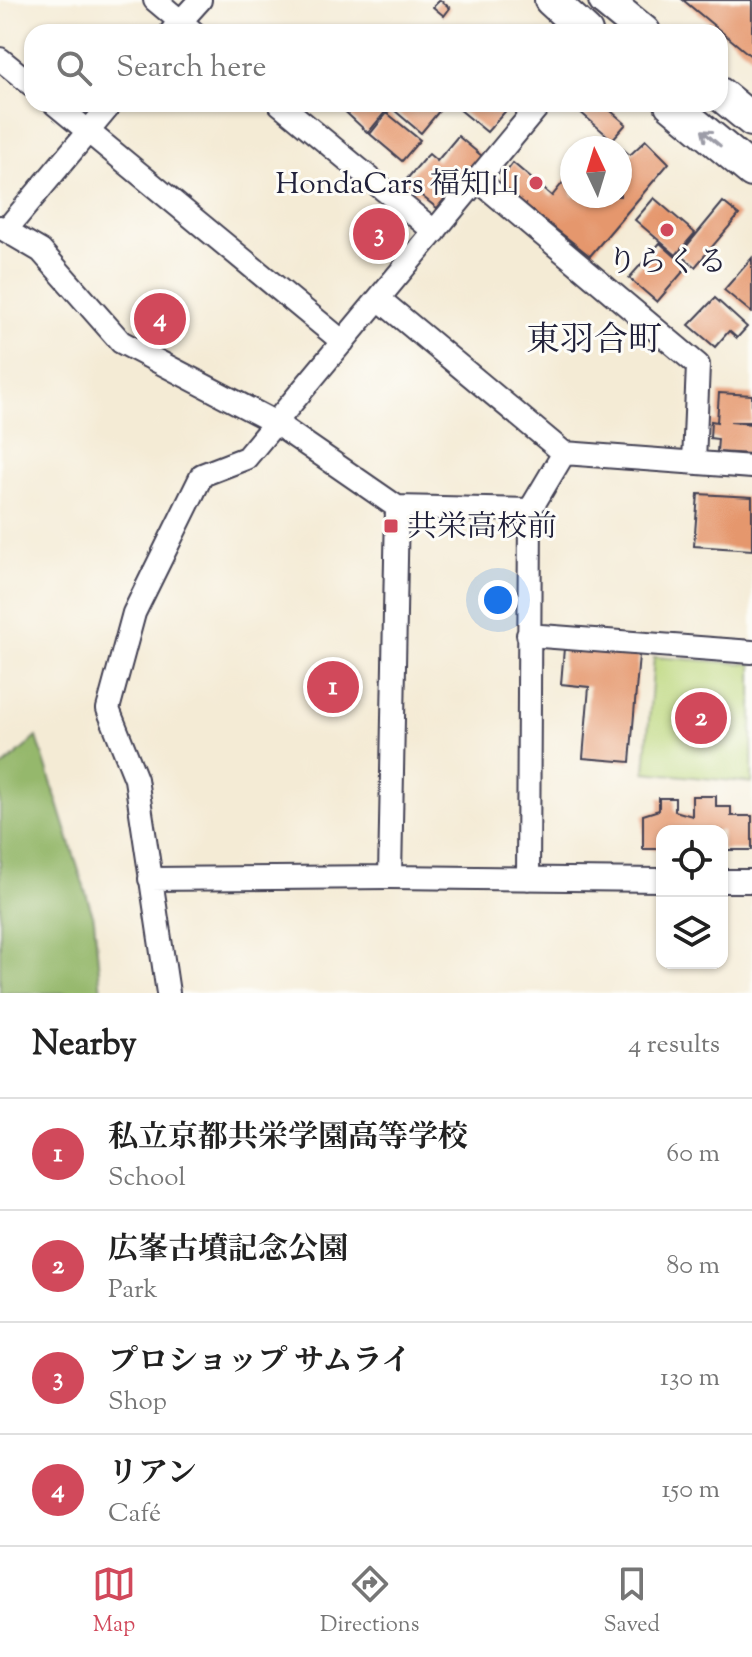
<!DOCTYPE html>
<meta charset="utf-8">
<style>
:root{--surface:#fff;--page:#f6f6f6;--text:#222;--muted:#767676;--line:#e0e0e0;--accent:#d1495b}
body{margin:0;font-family:"Sorts Mill Goudy","Noto Serif JP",serif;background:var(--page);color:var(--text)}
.controls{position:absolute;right:24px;bottom:24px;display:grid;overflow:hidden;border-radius:16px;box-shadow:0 2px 6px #0004}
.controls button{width:72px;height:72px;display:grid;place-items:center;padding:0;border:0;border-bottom:2px solid var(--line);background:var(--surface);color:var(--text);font:40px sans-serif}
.compass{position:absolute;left:560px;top:136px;width:72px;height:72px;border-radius:50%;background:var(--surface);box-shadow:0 2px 6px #0004;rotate:356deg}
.you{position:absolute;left:498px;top:600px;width:28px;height:28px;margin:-20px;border:6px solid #fff;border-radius:50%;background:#1a73e8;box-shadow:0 0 0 12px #1a73e833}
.badge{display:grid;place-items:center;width:52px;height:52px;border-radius:50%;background:var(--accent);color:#fff;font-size:26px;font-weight:700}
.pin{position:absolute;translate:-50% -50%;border:4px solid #fff;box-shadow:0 2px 8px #0006}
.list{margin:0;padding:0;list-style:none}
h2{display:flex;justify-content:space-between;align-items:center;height:104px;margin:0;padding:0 32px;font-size:34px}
h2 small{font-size:26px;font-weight:400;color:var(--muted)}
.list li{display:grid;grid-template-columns:52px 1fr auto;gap:24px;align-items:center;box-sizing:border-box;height:112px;padding:0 32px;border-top:2px solid var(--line)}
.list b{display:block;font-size:30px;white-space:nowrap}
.list p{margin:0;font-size:26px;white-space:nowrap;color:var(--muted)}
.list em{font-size:26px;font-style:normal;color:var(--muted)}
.icon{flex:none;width:44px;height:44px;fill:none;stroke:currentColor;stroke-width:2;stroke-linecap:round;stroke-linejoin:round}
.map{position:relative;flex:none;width:752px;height:993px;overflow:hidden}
.search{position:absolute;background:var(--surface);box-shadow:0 2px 6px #0004;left:24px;right:24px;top:24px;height:88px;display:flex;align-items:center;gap:20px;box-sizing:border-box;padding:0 28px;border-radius:24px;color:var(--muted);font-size:30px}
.sheet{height:552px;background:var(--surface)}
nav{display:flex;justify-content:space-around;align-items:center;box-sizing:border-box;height:112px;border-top:2px solid var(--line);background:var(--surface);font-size:22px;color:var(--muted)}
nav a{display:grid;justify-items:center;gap:4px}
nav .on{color:var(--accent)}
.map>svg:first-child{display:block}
.green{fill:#bcd77d;stroke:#6f7c5c;stroke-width:2}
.forest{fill:#95b86c;stroke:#5c6d54;stroke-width:2}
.building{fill:#e5976d}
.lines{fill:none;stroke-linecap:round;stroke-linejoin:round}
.minor-casing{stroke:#424052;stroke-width:26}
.highway-casing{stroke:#424052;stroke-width:36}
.minor{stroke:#fff;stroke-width:22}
.highway{stroke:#fff;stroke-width:32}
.oneway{stroke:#9c9ca7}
.poi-dot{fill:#d1495b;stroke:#fdfcf7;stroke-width:3}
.labels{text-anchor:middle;stroke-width:6;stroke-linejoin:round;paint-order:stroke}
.poi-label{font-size:30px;fill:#22223b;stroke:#fdfcf7;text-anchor:end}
.quarter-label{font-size:34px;fill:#22223b;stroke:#fdfcf7}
</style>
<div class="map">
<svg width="752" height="993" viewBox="0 0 752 993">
<rect width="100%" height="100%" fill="#fdfcf7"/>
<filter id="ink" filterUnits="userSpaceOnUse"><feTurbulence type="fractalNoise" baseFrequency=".0125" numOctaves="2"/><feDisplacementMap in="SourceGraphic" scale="16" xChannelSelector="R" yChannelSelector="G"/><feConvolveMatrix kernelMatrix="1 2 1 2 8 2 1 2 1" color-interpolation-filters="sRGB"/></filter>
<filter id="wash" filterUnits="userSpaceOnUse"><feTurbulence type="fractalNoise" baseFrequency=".006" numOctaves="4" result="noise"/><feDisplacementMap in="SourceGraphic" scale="32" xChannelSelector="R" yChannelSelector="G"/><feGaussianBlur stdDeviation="1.8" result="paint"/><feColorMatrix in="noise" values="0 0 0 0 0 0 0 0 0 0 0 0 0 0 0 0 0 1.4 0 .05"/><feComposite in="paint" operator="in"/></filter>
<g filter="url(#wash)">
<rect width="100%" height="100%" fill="#f4ebd5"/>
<!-- green -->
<path class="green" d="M654 657 752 664V783L645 772Z"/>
<!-- forest -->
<path class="forest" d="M37 737 94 919 101 993H0V769Z"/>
<g id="blocks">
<!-- building -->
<path class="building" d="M440 0 450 8 444 16 433 7Z
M683 0H752V57Z
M337 104H377L386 111 368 133Z
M387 104H445L421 133Z
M453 104H508L510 106 487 132Z
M571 104H603L626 124 612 140 630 155 646 140 669 163 590 256 501 186V179L513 163 552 196 572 171V196H620V148H600L609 137Z
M387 113 420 140 402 161 370 134Z
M458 136 483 157 452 195 449 193 437 208 418 193 414 197 401 186 423 160 429 154 437 161Z
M654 198 695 233 676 255 635 220Z
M723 202 739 215 695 267 680 254Z
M660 243 687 267 657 302 629 278Z
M752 258V313L724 290Z
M715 298 747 327 737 338 729 331 715 347 689 325Z
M719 393 752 395V422H730L752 424V454L717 452 718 439 710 438 711 421 717 422Z
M698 494 752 497V550L694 546Z
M564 648 639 655 630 762 583 758 589 687 561 684Z
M692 796H716V807H731V816H752V850H722V831H662V849H643V815L659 810V798H675V811L692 816Z"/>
</g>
</g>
<g filter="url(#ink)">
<use href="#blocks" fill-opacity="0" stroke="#424052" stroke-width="2"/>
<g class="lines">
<!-- minor casing -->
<g class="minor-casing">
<path id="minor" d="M155 0 193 32
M172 31 200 0
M0 59 32 85
M55 104 343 342
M280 104 435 232
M479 181 698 365 694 462
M0 227 41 251 121 342 274 422 397 507 530 510 564 453
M6 230 111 104
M379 299 564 453 752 467
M528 635 752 652
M390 877 397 507
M150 879 390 877 662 880
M528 879 530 510
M722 881H752
M168 993 136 779 108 709 134 613 202 475 246 458 540 104"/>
</g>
<!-- highway casing -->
<g class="highway-casing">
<path id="highway" d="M551 0 586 32
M605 0 644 32
M720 94 752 120
M671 104 752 171"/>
</g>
<!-- minor -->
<use href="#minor" class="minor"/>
<!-- highway -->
<use href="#highway" class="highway"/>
</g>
<!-- one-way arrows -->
<defs><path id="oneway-shaft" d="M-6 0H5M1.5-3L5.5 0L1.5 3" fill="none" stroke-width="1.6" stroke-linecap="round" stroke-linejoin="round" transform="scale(2)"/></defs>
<use class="oneway" href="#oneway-shaft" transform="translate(711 138) rotate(-140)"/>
</g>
<!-- markers -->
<g class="poi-dot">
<circle cx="536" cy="183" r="8"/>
<circle cx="667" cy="230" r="8"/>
<rect x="383" y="518" width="16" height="16" rx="4"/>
</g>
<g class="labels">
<!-- poi labels -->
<g class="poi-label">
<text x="520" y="193">HondaCars 福知山</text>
<text x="667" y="271" text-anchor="middle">りらくる</text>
<text x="407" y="536" text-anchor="start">共栄高校前</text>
</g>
<!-- quarter labels -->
<g class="quarter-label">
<text x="594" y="350">東羽合町</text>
</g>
</g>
</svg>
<div class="controls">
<button><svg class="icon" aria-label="locate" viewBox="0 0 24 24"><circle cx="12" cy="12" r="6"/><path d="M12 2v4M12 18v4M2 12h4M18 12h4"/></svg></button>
<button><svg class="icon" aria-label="layers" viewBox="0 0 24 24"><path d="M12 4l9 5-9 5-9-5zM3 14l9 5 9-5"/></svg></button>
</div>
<svg class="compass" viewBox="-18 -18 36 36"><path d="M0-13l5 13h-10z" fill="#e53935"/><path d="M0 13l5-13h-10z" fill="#767676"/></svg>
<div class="you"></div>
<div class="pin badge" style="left:333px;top:687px">1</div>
<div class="pin badge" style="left:701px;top:718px">2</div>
<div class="pin badge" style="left:379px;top:234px">3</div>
<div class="pin badge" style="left:160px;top:319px">4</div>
<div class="search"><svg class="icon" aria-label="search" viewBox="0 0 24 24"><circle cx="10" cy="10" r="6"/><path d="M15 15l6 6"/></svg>Search here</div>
</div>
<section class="sheet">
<h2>Nearby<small>4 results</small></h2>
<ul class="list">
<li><span class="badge">1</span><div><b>私立京都共栄学園高等学校</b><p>School</p></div><em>60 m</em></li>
<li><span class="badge">2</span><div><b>広峯古墳記念公園</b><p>Park</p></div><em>80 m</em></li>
<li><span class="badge">3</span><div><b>プロショップ サムライ</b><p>Shop</p></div><em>130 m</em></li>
<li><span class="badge">4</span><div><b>リアン</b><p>Café</p></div><em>150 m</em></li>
</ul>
</section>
<nav>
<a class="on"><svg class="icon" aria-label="map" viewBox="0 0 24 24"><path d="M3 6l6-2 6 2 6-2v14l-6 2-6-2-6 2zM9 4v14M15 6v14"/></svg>Map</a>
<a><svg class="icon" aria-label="directions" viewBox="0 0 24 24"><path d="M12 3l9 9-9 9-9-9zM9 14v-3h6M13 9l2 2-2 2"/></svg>Directions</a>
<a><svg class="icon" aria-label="saved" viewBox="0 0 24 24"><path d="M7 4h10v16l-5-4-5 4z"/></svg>Saved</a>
</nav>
